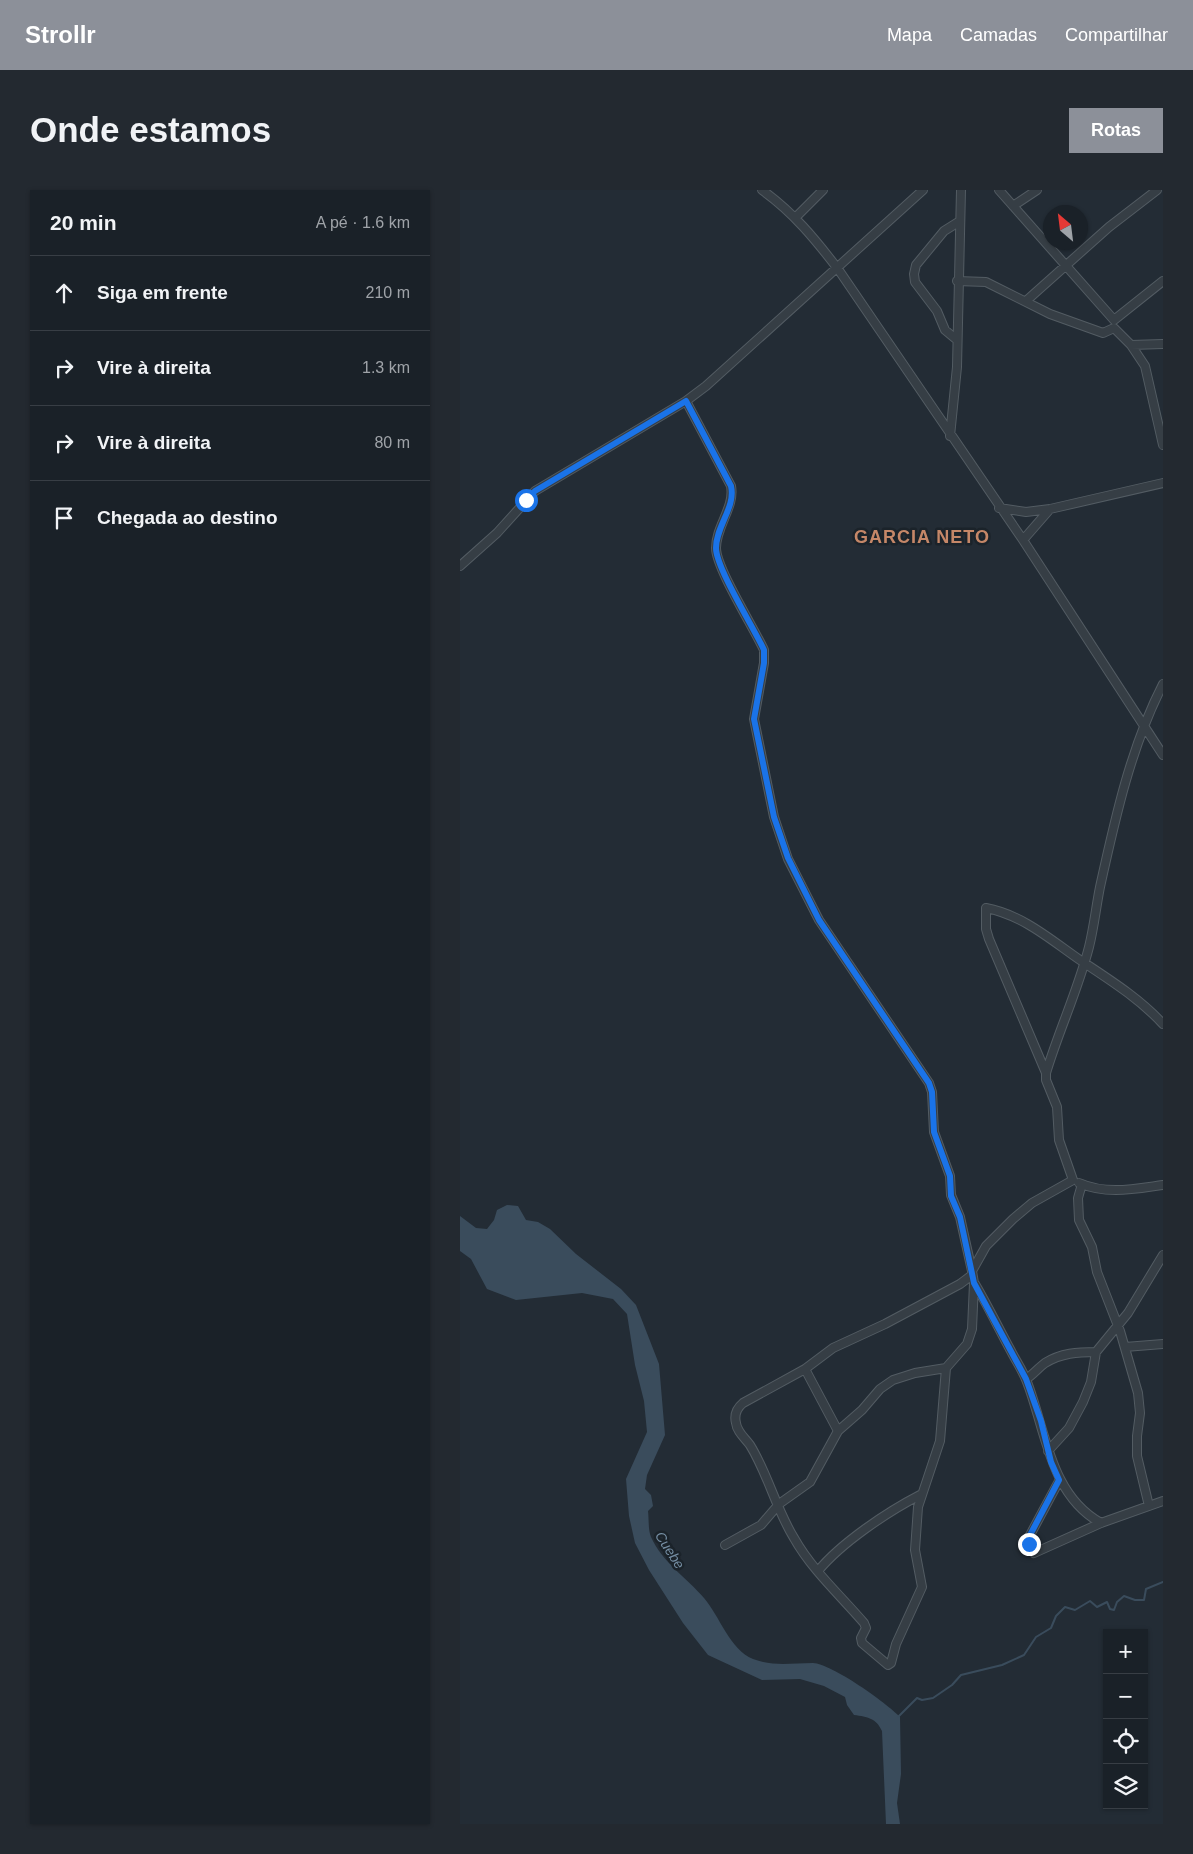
<!DOCTYPE html>
<html lang="pt">
<meta charset="utf-8">
<style>
:root{--surface:#1a2128;--page:#232930;--text:#f1f3f6;--muted:#9fa3a8;--line:#383e45;--accent:#8c9099}
body{margin:0;font-family:Helvetica,sans-serif;background:var(--page);color:var(--text)}
.controls{position:absolute;right:15px;bottom:15px;display:grid;overflow:hidden;border-radius:0px;box-shadow:0 1px 4px #0004}
.controls button{width:45px;height:45px;display:grid;place-items:center;padding:0;border:0;border-bottom:1px solid var(--line);background:var(--surface);color:var(--text);font:25px sans-serif}
.compass{position:absolute;left:583px;top:15px;width:45px;height:45px;border-radius:50%;background:var(--surface);box-shadow:0 1px 4px #0004;rotate:332deg}
.stop{position:absolute;width:15px;height:15px;margin:-11px;border:4px solid #1a73e8;border-radius:50%;background:#fff}
.stop.end{background:#1a73e8;border-color:#fff;box-shadow:0 1px 5px #0008}
.list{margin:0;padding:0;list-style:none}
h2{display:flex;justify-content:space-between;align-items:center;height:65px;margin:0;padding:0 20px;font-size:21px}
h2 small{font-size:16px;font-weight:400;color:var(--muted)}
.list li{display:grid;grid-template-columns:32px 1fr auto;gap:15px;align-items:center;box-sizing:border-box;height:75px;padding:0 20px;border-top:1px solid var(--line)}
.list b{display:block;font-size:19px;white-space:nowrap}
.list em{font-size:16px;font-style:normal;color:var(--muted)}
.icon{flex:none;width:28px;height:28px;fill:none;stroke:currentColor;stroke-width:2;stroke-linecap:round;stroke-linejoin:round}
.map{position:relative;flex:none;width:703px;height:1634px;overflow:hidden;border-radius:0px}
header{display:flex;align-items:center;gap:30px;box-sizing:border-box;height:70px;padding:0 25px;background:var(--accent);color:#fff}
header strong{font-size:24px}
nav{display:flex;gap:28px;margin-inline-start:auto;font-size:18px}
.intro{display:flex;align-items:center;justify-content:space-between;box-sizing:border-box;height:120px;padding:0 30px}
h1{margin:0;font-size:35px}
.button{padding:12px 22px;border-radius:0px;background:var(--accent);color:#fff;font-size:18px;font-weight:700}
main{display:flex;gap:30px;padding:0 30px}
aside{flex:1;background:var(--surface);border-radius:0px;box-shadow:0 1px 4px #0004}
.map>svg:first-child{display:block}
.water{fill:#3a4c5c}
.lines{fill:none;stroke-linecap:round;stroke-linejoin:round}
.stream{stroke:#3a4c5c;stroke-width:2}
.minor-casing{stroke:#535c63;stroke-width:10}
.minor{stroke:#363e45;stroke-width:8}
.route{stroke:#1a73e8;stroke-width:6}
.labels{text-anchor:middle;stroke-width:5;stroke-linejoin:round;paint-order:stroke}
.water-label{font-size:14px;font-style:italic;fill:#748da2;stroke:#1b232a}
.district-label{font-size:18px;font-weight:bold;letter-spacing:1px;fill:#c58768;stroke:#1b232a}
</style>
<header>
<strong>Strollr</strong>
<nav><a>Mapa</a><a>Camadas</a><a>Compartilhar</a></nav>
</header>
<div class="intro"><h1>Onde estamos</h1><a class="button">Rotas</a></div>
<main>
<aside>
<h2>20 min<small>A pé · 1.6 km</small></h2>
<ul class="list">
<li><svg class="icon" aria-label="ahead" viewBox="0 0 24 24"><path d="M12 20V5M6 11l6-6 6 6"/></svg><div><b>Siga em frente</b></div><em>210 m</em></li>
<li><svg class="icon" aria-label="right" viewBox="0 0 24 24"><path d="M7 20v-9h11M14 6l5 5-5 5"/></svg><div><b>Vire à direita</b></div><em>1.3 km</em></li>
<li><svg class="icon" aria-label="right" viewBox="0 0 24 24"><path d="M7 20v-9h11M14 6l5 5-5 5"/></svg><div><b>Vire à direita</b></div><em>80 m</em></li>
<li><svg class="icon" aria-label="arrive" viewBox="0 0 24 24"><path d="M6 21V4h12l-3 4 3 4H6"/></svg><div><b>Chegada ao destino</b></div></li>
</ul>
</aside>
<div class="map">
<svg width="703" height="1634" viewBox="0 0 703 1634">
<rect width="100%" height="100%" fill="#232c35"/>
<!-- water -->
<path class="water" d="M47 1015 58 1016 66 1030 78 1032 90 1039 116 1064 161 1099 176 1115 199 1174 205 1245 187 1285 185 1299 191 1305 193 1316 188 1321C189 1329 188 1340 191 1347 202 1372 227 1388 244 1408 259 1425 270 1460 293 1469 314 1477 332 1473 353 1473 372 1474 427 1513 440 1527L441 1584 437 1613 440 1634H426L422 1541C416 1528 408 1527 394 1525L387 1515 385 1507 364 1496 340 1489 302 1490 248 1465 223 1433 189 1380 175 1353 169 1326 166 1289 187 1242 184 1211 175 1175 167 1124 153 1109 122 1103 56 1110 27 1099 11 1069 0 1061V1026L16 1038 27 1039 34 1030 37 1020Z"/>
<g class="lines">
<!-- stream -->
<path class="stream" d="M438 1527 457 1508 462 1510 473 1508 492 1495 501 1485 542 1475 564 1465 576 1447 591 1438 596 1426 605 1417 615 1420 630 1411 637 1417 647 1412 650 1419 654 1420 657 1412 664 1406 675 1410H684L686 1399 703 1392"/>
<!-- minor casing -->
<g class="minor-casing">
<path id="minor" d="M302 0C333 22 355 49 378 79L563 350 703 565
M539 0 654 130 703 91
M553 16 577 0
M336 27 363 0
M497 91 526 92 590 124 643 143 654 138 671 155 703 154
M566 111 649 37 697 0
M497 150 485 140 477 121 455 92 454 84 456 75 484 41 500 31
M671 155 685 176 703 255
M226 211 271 296C275 317 256 336 256 358 256 378 294 438 304 460V473L294 529 314 627 328 669 359 730 469 893 472 902 474 942 490 986 491 1005 500 1027 512 1081
M490 246 497 177 501 0
M539 318 566 322 590 319 703 293
M563 350 590 319
M0 376 37 343 75 301 226 211 246 196 463 0
M586 883 529 749 526 739V718C563 725 591 750 620 770 650 790 679 808 703 834
M613 990 599 950 597 917 586 890V883C599 840 618 800 629 757 634 737 636 717 640 697 655 629 671 556 703 494
M619 993C647 1005 674 999 703 995
M622 994 618 1008 619 1030 632 1057 637 1082 660 1141 678 1203 680 1223 677 1246V1266L689 1316
M512 1085 500 1094 425 1134 373 1158 345 1179 283 1213C277 1218 274 1225 276 1233 277 1242 285 1248 290 1255 308 1284 316 1319 334 1348 352 1380 380 1405 404 1433L406 1438 401 1448 402 1453 428 1475 431 1473 436 1454 462 1397 455 1360 458 1317 480 1251 486 1178 507 1154 512 1139 514 1093 512 1081 526 1056 553 1029 572 1013 613 990
M515 1094C528 1116 539 1139 551 1161 556 1171 563 1181 567 1192 586 1241 590 1305 641 1333
M665 1157 703 1154
M345 1179 378 1241
M566 1189C573 1185 578 1178 585 1173 601 1163 618 1162 636 1162
M588 1261 609 1238 623 1212 631 1192 636 1162 668 1123 703 1065
M599 1291 569 1347V1354L574 1363 641 1333 703 1311
M265 1355 301 1335 319 1314 350 1292 378 1241 402 1220 420 1199 433 1190 455 1183 486 1178
M358 1381C381 1353 427 1322 460 1305"/>
</g>
<!-- minor -->
<use href="#minor" class="minor"/>
</g>
<g class="lines">
<!-- route -->
<path class="route" d="M66 310 75 301 226 211 271 296C276 317 256 336 256 358 256 378 294 438 304 460V473L294 529 314 627 328 668 359 730 469 893 472 902 474 942 490 986 491 1006 500 1027 514 1093 566 1189 581 1231 591 1272 599 1290 569 1347V1354"/>
</g>
<g class="labels">
<!-- water labels -->
<g class="water-label">
<text transform="translate(210 1360) rotate(57)" y="5">Cuebe</text>
</g>
<!-- district labels -->
<g class="district-label">
<text x="462" y="353">GARCIA NETO</text>
</g>
</g>
</svg>
<div class="controls">
<button>+</button>
<button>−</button>
<button><svg class="icon" aria-label="locate" viewBox="0 0 24 24"><circle cx="12" cy="12" r="6"/><path d="M12 2v4M12 18v4M2 12h4M18 12h4"/></svg></button>
<button><svg class="icon" aria-label="layers" viewBox="0 0 24 24"><path d="M12 4l9 5-9 5-9-5zM3 14l9 5 9-5"/></svg></button>
</div>
<svg class="compass" viewBox="-18 -18 36 36"><path d="M0-13l5 13h-10z" fill="#e53935"/><path d="M0 13l5-13h-10z" fill="#9fa3a8"/></svg>
<div class="stop" style="left:66px;top:310px"></div>
<div class="stop end" style="left:569px;top:1354px"></div>
</div>
</main>
